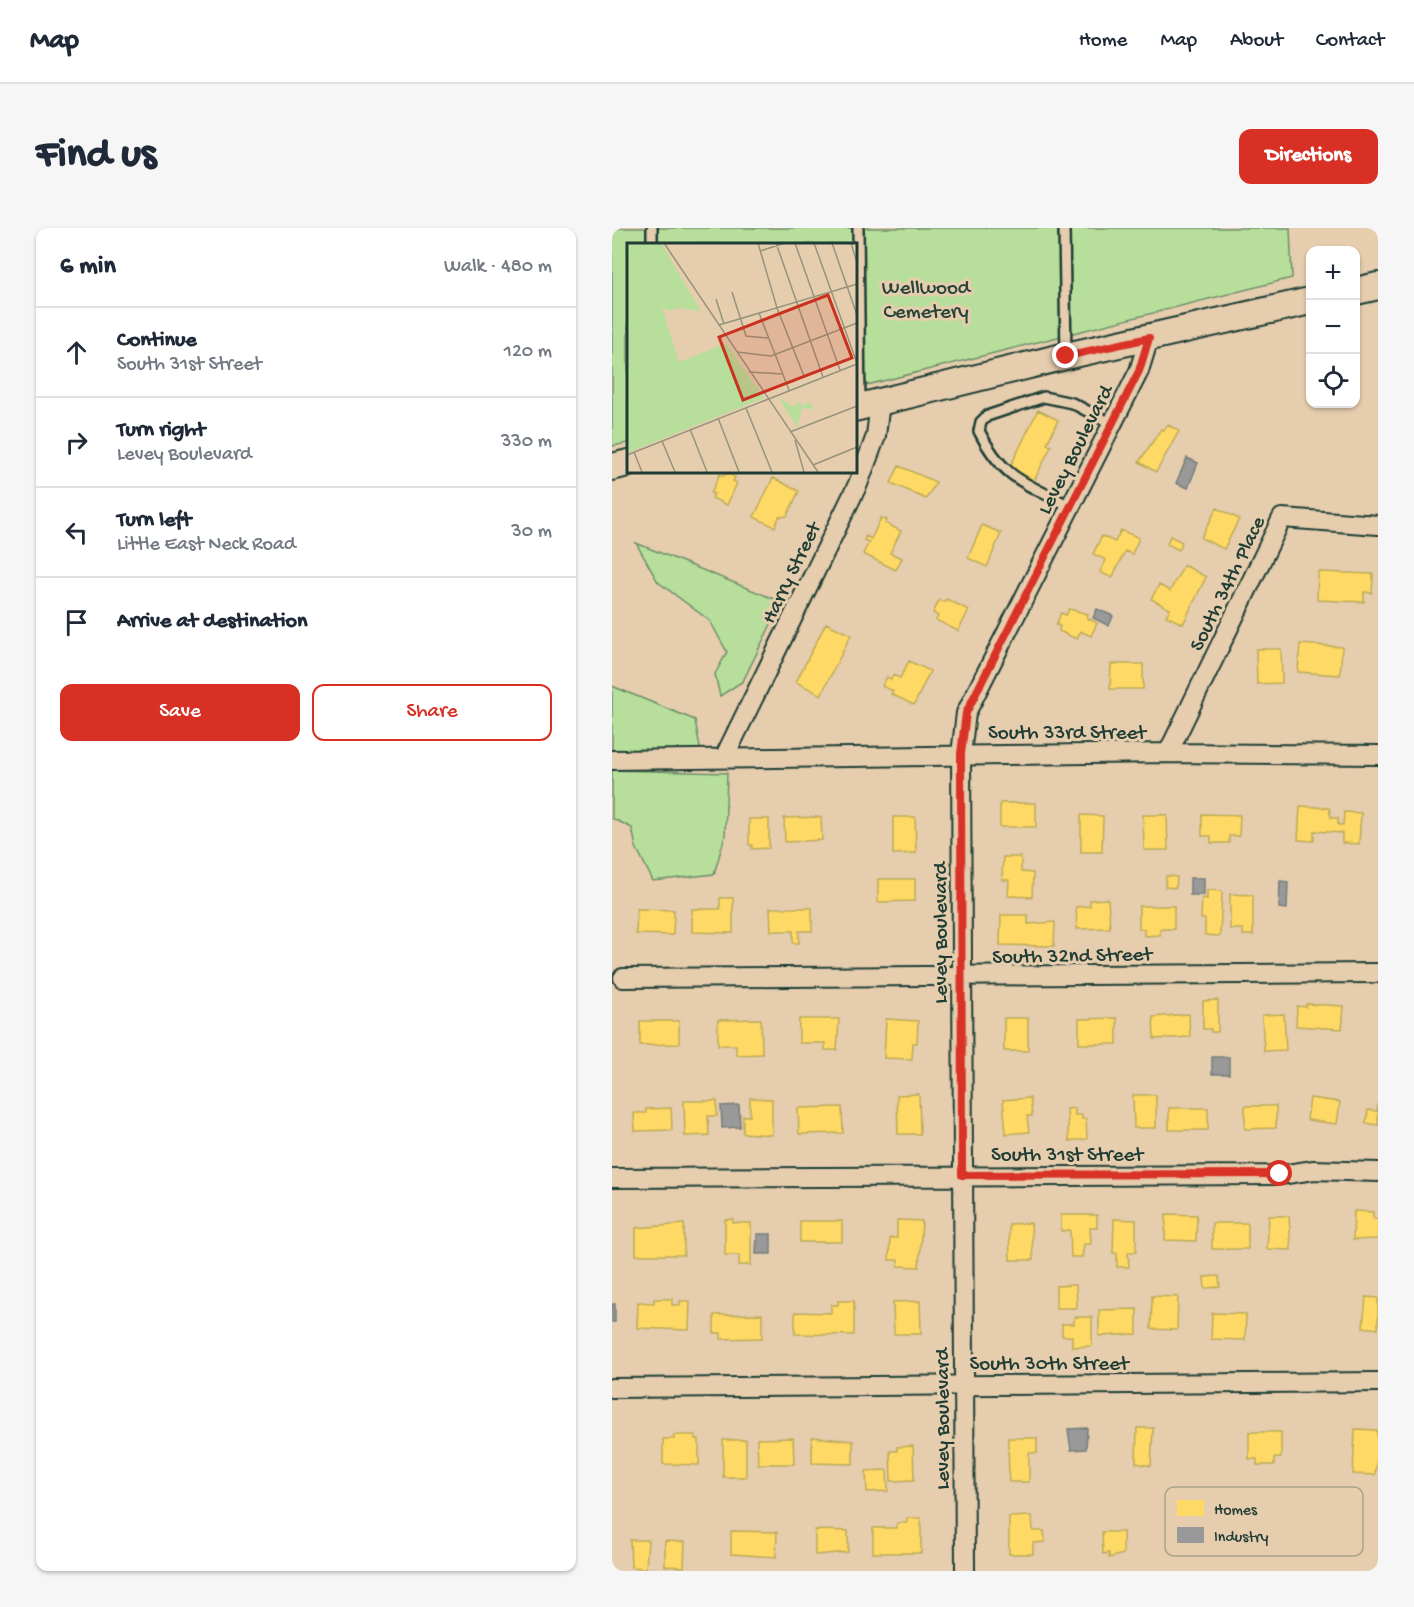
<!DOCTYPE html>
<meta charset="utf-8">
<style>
:root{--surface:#fff;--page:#f6f6f7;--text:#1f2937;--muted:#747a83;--line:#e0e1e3;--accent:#d93025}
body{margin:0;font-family:"Gochi Hand",sans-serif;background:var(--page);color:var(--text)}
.controls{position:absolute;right:18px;top:18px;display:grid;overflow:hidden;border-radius:12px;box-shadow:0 2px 4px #0004}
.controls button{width:54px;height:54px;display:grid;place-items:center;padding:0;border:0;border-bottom:2px solid var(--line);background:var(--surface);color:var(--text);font:30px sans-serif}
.stop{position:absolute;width:18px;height:18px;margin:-14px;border:4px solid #d93025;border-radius:50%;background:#fff}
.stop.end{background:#d93025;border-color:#fff;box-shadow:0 2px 6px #0008}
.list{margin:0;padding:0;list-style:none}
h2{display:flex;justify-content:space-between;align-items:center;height:78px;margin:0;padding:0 24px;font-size:26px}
h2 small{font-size:20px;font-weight:400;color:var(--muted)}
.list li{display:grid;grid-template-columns:39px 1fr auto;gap:18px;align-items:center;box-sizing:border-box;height:90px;padding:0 24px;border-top:2px solid var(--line)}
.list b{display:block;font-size:22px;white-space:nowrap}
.list p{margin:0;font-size:20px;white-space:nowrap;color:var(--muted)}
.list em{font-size:20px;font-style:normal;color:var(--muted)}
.actions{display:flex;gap:12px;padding:18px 24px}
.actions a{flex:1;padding:14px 0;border:2px solid var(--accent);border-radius:12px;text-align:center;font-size:21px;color:var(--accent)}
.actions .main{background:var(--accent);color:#fff}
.icon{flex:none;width:33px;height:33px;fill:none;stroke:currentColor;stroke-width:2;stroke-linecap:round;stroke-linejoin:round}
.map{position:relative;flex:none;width:766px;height:1343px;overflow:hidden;border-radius:12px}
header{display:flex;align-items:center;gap:36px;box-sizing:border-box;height:84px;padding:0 30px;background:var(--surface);border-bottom:2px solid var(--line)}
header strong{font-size:28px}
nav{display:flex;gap:33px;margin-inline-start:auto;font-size:21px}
.intro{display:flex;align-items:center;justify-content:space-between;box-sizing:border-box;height:144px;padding:0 36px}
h1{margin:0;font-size:42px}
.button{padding:15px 27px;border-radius:12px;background:var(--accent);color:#fff;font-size:21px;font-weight:700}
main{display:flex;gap:36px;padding:0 36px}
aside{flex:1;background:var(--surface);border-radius:12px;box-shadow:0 2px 4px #0004}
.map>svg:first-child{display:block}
.green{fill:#b7df9b;stroke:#6b8e68;stroke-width:1.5}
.homes{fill:#ffd966;stroke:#bcaa57;stroke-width:1.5}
.industry{fill:#999;stroke:#747d7b;stroke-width:1.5}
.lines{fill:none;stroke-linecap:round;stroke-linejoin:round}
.lane-casing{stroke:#1f3d34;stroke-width:14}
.street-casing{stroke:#1f3d34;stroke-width:22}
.secondary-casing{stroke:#1f3d34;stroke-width:30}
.lane{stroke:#e6cdae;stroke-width:9}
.street{stroke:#e6cdae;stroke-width:18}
.secondary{stroke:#e6cdae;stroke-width:26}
.route{stroke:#d93025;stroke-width:8}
.labels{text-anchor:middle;stroke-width:6;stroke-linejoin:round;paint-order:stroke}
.park-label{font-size:21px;fill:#274539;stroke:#e6cdae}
.street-label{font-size:21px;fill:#1f3d34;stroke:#e6cdae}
.inset-road{fill:none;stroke:#96937d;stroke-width:1.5}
.view{fill:#c8321e;fill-opacity:0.15;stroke:#c8321e;stroke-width:3}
.inset-edge{fill:none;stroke:#1f3d34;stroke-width:3}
.key{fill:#e6cdae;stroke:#aaa289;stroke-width:1.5}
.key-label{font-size:16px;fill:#1f3d34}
</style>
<header>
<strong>Map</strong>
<nav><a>Home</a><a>Map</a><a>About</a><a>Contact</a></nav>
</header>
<div class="intro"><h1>Find us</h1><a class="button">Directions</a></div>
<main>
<aside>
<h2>6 min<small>Walk · 480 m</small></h2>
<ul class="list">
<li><svg class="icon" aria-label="ahead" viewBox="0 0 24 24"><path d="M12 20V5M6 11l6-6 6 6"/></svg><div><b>Continue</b><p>South 31st Street</p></div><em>120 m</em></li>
<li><svg class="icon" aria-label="right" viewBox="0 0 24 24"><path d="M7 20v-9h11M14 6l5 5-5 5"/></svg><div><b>Turn right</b><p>Levey Boulevard</p></div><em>330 m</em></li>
<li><svg class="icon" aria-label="left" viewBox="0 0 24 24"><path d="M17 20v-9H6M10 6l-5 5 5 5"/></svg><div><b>Turn left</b><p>Little East Neck Road</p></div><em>30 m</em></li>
<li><svg class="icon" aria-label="arrive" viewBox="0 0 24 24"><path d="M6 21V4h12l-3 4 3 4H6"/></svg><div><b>Arrive at destination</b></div></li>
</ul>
<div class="actions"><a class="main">Save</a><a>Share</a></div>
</aside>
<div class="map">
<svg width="766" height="1343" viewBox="0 0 766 1343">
<rect width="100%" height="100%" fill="#e6cdae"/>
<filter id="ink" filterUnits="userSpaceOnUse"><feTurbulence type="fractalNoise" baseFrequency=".0167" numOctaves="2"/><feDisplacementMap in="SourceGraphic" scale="12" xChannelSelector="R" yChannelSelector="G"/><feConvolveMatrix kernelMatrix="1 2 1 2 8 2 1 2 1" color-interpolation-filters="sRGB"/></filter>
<g filter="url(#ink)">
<!-- green -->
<path class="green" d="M0 0H678L680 50 243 160V16H16V215L0 218Z
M24 315 167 373 165 384 131 453 108 468 103 446 115 424 98 393 46 354Z
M0 458 83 492 89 525 0 523Z
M0 542 115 545 113 608 102 646 41 653 24 619 20 600 0 590Z"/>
<!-- homes -->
<path class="homes" d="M426 182 446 192 435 216 439 218 422 253 397 241Z
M556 197 567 203 544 244 527 234 549 201 552 202Z
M287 238 324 254 314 271 279 255Z
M114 245 123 249 121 253 125 255 115 277 100 270 102 266 99 265 108 246 112 248Z
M161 250 187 263 175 288 167 289 163 299 142 289Z
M605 280 627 291 612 321 589 310Z
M269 290 275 292 273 295 289 303 278 325 290 330 284 342 251 326 257 314 252 312 254 308 259 311Z
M370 297 389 305 375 339 356 330Z
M509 302 527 310 520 326 513 323 500 350 488 344 494 332 481 326 490 308 503 314Z
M558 308 570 314 567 322 555 316Z
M572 337 594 349 571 396 554 388 558 381 539 371 547 357 558 363Z
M706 344 761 346 760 365 752 364V374L705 372Z
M334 371 357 382 346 403 324 392 326 388 321 385 327 372 332 374Z
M457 381 476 386 475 390 485 395 479 408 468 403 465 411 447 403 448 398 444 397 449 385 454 387Z
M214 395 239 407 209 467 184 454Z
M688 416 730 419 728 447 686 444Z
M644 421H669L670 455 645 456Z
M297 433 318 443 302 477 279 466 281 463 270 458 275 449 279 451 281 447 288 450Z
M499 436H531V461H498Z
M388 575H424V599H388Z
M688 578 717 580 719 590H726V597H731L732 584 749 585 747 616 730 615V605L702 603V613L686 612Z
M590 586 628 587 627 608H617V615H599V608H590Z
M469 587 491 588 490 624H469Z
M531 587H555L556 622H532Z
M209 589 210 612 173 614 172 590Z
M281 589H303L304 625 281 626Z
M137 591H157V620L140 621V617H137Z
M391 629H409V644L421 645 420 669 396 668 397 652H390Z
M554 648 565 649 564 660 553 659Z
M266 651H303V673L266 674Z
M595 662 610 663 608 708 593 707V691H589L590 670 595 671Z
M618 666 641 667V707H631V701H618Z
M108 670H121V705L80 704V681H108Z
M496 671 498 700 465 701 464 679 478 678V672Z
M527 678H562V701H548V707L532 708V701H527Z
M158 680H200V703H187V715H181V703H159Z
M25 681 62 682 61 707 24 706Z
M389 687H416V696L443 694 442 718 388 717Z
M606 772V804H599V801H591V773Z
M694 776 732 778 730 801 684 798 685 778 694 779Z
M577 786 578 809 542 811 541 789Z
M672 786 674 822 652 823 650 787Z
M392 790H416V823H392Z
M505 790V816H467V791Z
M149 791 150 826 124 827V817H106V792Z
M187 791H227L225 822H213V815H187Z
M274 791 306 793 305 815H301L300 831 272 830Z
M28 793H67V816L28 817Z
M307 866 308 906H286L285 867Z
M521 867H544V900H522Z
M138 870 160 871V907L131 905V888H138Z
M418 870 420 888H415L417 904 394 906 391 872Z
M698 870 728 874 725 896 695 892Z
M72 873H105V888H96L97 907 73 908Z
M766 873V897L754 895 756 882 765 883Z
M633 878H664V900L633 901Z
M230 879 231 905 187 906 186 880Z
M59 880 60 902 23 903 22 885H34V881Z
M463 880V887H470V891H474L475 911 457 913 455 881Z
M557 880H596V902H557Z
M742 983 761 984V990L766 991V1011L741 1012Z
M554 986 585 987 584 1013 553 1012Z
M449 987H485V1000H478L479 1016H472L470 1029H459L458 1002 449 1003Z
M657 988H677L679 1022 655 1021Z
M121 991V995H139V1037H127V1027H113V992Z
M502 991 524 992V1024H516L517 1039H505V1025H501Z
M285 992 310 993 307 1039 286 1038V1032H277L278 1010H285Z
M188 993H230V1014H188Z
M419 995 421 1032H398L397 996Z
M600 995H636V1021H600Z
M72 996V1027H24V1000Z
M607 1048 608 1059 593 1060 592 1049Z
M464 1057 465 1080H444V1058Z
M540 1068 566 1069 565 1102 539 1101Z
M754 1069 766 1070V1101L751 1099Z
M42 1071H60V1077H68V1073H78L77 1102 25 1100 26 1074 42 1075Z
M226 1073H242V1107L183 1106V1084L219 1085V1077H226Z
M308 1073 309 1106H282L281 1074Z
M525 1081V1106L487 1108V1082Z
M600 1085 634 1086 633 1112 599 1111Z
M150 1086V1110L109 1111V1105H102V1087Z
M462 1089H480V1118L460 1119V1108H450V1096H462Z
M525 1200H541L539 1238 524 1235Z
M743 1201 765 1202 766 1223 763 1247 741 1246Z
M637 1204H669V1230H662V1237H645V1231H637Z
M62 1207H83V1211H87V1237L51 1236V1211H62Z
M200 1209 241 1213V1236L200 1235Z
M181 1210 182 1236H146L145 1211Z
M396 1210H425V1225H417V1254H397Z
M111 1212H134V1249H111Z
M301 1218 302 1252 279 1253 278 1223H285V1219Z
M275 1242 276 1263 255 1264 254 1243Z
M420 1288 421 1303H432L433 1314 421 1315V1326H397V1289Z
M295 1290H309V1325H261V1300H285V1295H295Z
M203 1302 236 1303V1324L203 1327Z
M119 1303 165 1304 164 1329 119 1326Z
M490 1304H511V1326L497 1330V1325L491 1326Z
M18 1312H36L34 1340 19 1339Z
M53 1313 73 1314 72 1339 53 1338Z"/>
<!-- industry -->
<path class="industry" d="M575 230 586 235 576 260 564 255Z
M485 381 501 388 497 398 481 390Z
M578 650H592V667H578Z
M668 653 676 654 675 681 667 680Z
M600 829H617V846H600Z
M127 877 128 899 110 900 109 878Z
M145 1006H159V1026H144Z
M0 1076H3V1094H0Z
M475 1200 474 1221 459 1222 456 1201Z"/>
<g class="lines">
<!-- lane casing -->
<g class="lane-casing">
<path id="lane" d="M40 0V16
M246 0 248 178
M452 0 454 127
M458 278C413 255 391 251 367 203L369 194 375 188 432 169 460 175 500 196"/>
</g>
<!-- street casing -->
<g class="street-casing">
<path id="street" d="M556 525 670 290 766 297
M112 530 246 256 264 208 268 174
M0 532 556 525 766 527
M11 750 766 745
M0 950 668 947 702 942 766 944
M0 1160 766 1154
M353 1343 349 526 354 485 527 143 537 110"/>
</g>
<!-- secondary casing -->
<g class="secondary-casing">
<path id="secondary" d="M744 63 766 58
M243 180 454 128 698 73
M0 239 16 235"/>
</g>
<!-- lane -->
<use href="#lane" class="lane"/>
<!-- street -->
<use href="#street" class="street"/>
<!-- secondary -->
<use href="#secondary" class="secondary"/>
</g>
</g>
<g class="lines" filter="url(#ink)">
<!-- route -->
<path class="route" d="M454 128 537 110 527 143 354 485 349 526 350 947 668 946"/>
</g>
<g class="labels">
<!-- park labels -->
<g class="park-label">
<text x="314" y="65">Wellwood<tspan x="314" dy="24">Cemetery</tspan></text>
</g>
<!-- street labels -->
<g class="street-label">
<text transform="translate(462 221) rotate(-63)" y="7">Levey Boulevard</text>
<text transform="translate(178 344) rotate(-64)" y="7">Harry Street</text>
<text transform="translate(614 355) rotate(-64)" y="7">South 34th Place</text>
<text x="455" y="510">South 33rd Street</text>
<text transform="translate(327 705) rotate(-90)" y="7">Levey Boulevard</text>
<text transform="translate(460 726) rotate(-1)" y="7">South 32nd Street</text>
<text x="455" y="932">South 31st Street</text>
<text x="437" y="1141">South 30th Street</text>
<text transform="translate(329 1191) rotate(-90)" y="7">Levey Boulevard</text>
</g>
</g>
<!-- overview -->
<g transform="translate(15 15)">
<rect width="230" height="230" fill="#e6cdae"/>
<path d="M0 0H34L74 68 52 65 43 68 35 64 52 119 99 100 137 155 0 210ZM151 154 167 164 172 159 176 163 182 158 187 166 175 165 170 184Z" fill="#b7df9b"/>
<path class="inset-road" d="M37 0 191 229M131 0 150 65 177 133M149 0 196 134M168 0 213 127M187 0 230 120M205 0 230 72M224 0 230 20M133 8 158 0M105 49 119 93 141 95M89 56 97 81M132 70 162 147M92 82 230 41M110 109 144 113 230 80M122 129 156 131M119 165 145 229M91 175 112 229M63 186 80 229M163 189 230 163M168 197 177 229M35 198 48 229M7 209 15 229M0 212 230 121M186 222 230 204"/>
<path class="view" d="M201 52 225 115 116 157 92 94Z"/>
<rect width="230" height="230" class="inset-edge"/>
</g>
<!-- legend -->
<rect x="553" y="1259" width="198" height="69" rx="9" class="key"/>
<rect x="565" y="1272" width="27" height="16" fill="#ffd966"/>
<rect x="565" y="1299" width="27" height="16" fill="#999"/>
<g class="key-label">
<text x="602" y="1286">Homes</text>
<text x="602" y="1313">Industry</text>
</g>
</svg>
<div class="controls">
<button>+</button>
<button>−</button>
<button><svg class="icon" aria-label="locate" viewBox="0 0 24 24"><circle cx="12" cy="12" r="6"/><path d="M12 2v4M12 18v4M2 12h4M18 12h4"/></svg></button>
</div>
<div class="stop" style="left:668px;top:946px"></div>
<div class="stop end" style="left:454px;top:128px"></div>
</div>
</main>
